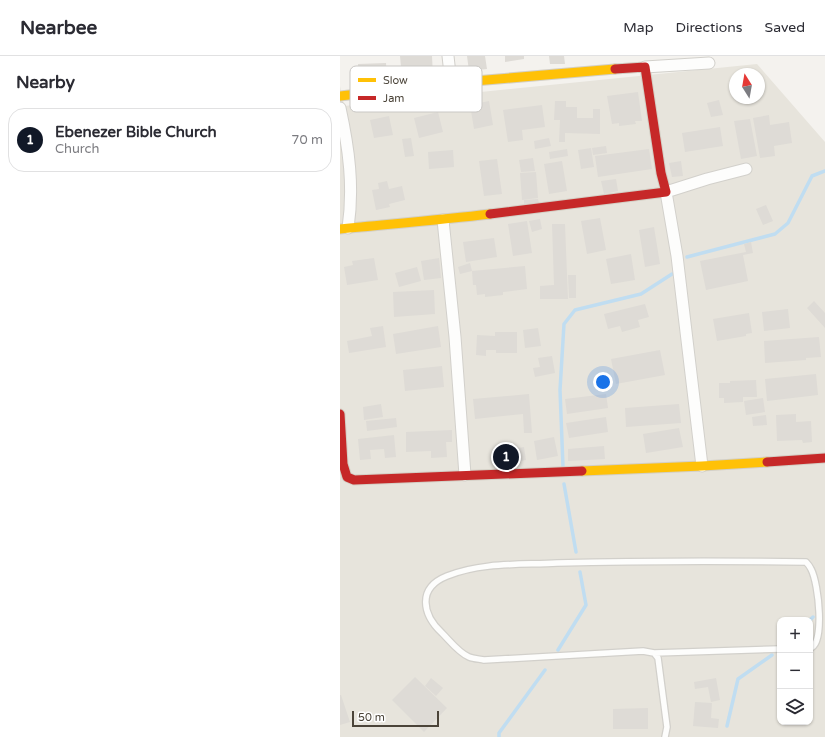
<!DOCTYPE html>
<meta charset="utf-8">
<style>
:root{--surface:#fff;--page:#f2f2f3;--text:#2b2b33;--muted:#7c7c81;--line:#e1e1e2;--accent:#111827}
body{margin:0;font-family:"Varela Round",sans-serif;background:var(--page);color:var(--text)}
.controls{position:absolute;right:12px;bottom:12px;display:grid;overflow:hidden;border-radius:8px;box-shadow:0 1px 3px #0004}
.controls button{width:36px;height:36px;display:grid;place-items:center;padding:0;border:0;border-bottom:1px solid var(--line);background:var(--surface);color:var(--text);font:20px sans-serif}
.compass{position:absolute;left:389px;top:12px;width:36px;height:36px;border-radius:50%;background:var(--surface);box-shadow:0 1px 3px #0004;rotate:349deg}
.scale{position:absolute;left:12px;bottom:10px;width:87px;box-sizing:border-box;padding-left:4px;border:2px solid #4b4439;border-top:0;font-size:11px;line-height:14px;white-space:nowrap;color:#4b4439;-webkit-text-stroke:3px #fff;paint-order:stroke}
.you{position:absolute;left:263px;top:326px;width:14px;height:14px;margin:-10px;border:3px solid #fff;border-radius:50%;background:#1a73e8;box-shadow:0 0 0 6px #1a73e833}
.badge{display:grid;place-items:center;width:26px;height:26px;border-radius:50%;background:var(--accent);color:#fff;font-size:13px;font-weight:700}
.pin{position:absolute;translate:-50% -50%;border:2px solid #fff;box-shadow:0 1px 4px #0006}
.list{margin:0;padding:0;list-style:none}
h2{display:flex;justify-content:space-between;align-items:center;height:52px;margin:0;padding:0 16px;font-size:17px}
h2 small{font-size:13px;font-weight:400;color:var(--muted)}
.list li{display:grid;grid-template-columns:26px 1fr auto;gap:12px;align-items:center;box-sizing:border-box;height:64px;margin:0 8px 8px;padding:0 8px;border:1px solid var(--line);border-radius:16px}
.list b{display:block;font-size:15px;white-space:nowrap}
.list p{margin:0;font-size:13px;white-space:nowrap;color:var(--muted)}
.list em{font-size:13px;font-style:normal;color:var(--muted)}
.icon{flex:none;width:22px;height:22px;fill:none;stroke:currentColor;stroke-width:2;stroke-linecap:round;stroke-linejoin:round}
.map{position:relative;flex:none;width:485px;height:681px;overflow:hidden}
header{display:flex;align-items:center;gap:24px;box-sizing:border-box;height:56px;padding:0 20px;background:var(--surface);border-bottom:1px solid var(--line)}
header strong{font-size:19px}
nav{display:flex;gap:22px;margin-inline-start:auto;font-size:14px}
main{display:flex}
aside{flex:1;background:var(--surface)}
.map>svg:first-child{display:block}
.residential{fill:#e7e4dc;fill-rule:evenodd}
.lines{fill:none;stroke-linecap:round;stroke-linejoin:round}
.stream{stroke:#c0ddf1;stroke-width:3.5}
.building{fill:#dedbd6}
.lane-casing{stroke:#d2d0cb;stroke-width:8}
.street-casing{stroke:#d2d0cb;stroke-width:13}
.slow-casing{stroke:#d3cfc5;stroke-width:11}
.jam-casing{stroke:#d3cfc5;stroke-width:11}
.lane{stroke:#fdfdfc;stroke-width:5.5}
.street{stroke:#fdfdfc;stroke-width:11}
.slow{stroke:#ffc107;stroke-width:9}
.jam{stroke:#c62828;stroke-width:9}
.key{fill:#fff;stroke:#c9c7c4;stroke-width:1}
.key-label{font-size:11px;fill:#4b4439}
</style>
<header>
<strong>Nearbee</strong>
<nav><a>Map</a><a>Directions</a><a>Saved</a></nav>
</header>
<main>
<aside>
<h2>Nearby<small></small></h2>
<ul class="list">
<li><span class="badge">1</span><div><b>Ebenezer Bible Church</b><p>Church</p></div><em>70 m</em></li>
</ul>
</aside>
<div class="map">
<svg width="485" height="681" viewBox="0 0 485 681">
<rect width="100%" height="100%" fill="#f4f2ee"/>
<!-- residential -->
<path class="residential" d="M417 8 485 86V681H0V30L4 50ZM395 18H419V42H395ZM440 564H470V666H440Z"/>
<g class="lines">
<!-- stream -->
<path class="stream" d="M347 201 435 178 448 167 472 120 485 115
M223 411 220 334 224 268 235 254 301 238 332 218
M224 428 236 496
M470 564 473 561
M218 594 246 549 240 516
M387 670 398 623 432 599
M159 681V677L205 614"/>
</g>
<!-- building -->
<path class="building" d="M60 0H92L93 20 62 22Z
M127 0H145L147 13 129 15Z
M165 0H184V3L165 6Z
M209 0H224L225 8H210Z
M46 7 47 25 19 26 18 8Z
M298 36 302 65H295L296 68 279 70V67L272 68 267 40Z
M379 44 383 59 371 61 367 47Z
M149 45 153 69 134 73 130 49Z
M215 45H226V51H237V62H253V53H260V78L225 77V86H219L220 64H214Z
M202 49 205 71 182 74 183 84 168 86 163 54Z
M98 56 103 76 79 82 74 62Z
M429 59 430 69 449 66 452 87 434 90 435 100 420 102 413 62Z
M49 60 53 79 34 82 30 64Z
M410 63 417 100 401 103 394 65Z
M380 71 383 90 345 96 342 77Z
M71 82 74 100 65 101 62 83Z
M209 82 211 90 195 93 194 85Z
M266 90 267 97 253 99 252 92Z
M251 92 254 111 241 113 238 94Z
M227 93 228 100 210 103 209 96Z
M309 93 312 113 258 121 255 100Z
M113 94 114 111 89 113 88 96Z
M193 102 195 115 181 116 179 104Z
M157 103 162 138 144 140 139 105Z
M222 105 227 135 209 138 204 108Z
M341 105 343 120 332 121 329 107Z
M196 116 198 142 182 144 180 117Z
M276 123 278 135 264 138 261 125Z
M47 125 49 133 62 130 65 144 49 148 50 151 36 154 32 134 39 133 38 127Z
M198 143 199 147 184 148V144Z
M426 149 433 165 423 169 416 153Z
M260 162 266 194 247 198 241 165Z
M200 163 202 173 192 176 189 165Z
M187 165 192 197 173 200 168 168Z
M212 168H225L228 243H200V230L214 229Z
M314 171 320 208 305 211 299 174Z
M154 182 157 201 126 206 123 186Z
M411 186 413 197 403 199 408 225 366 234 360 205 406 196 404 188Z
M291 198 295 224 271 228 266 203Z
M34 202 38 224 7 229 4 211 13 209 12 205Z
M99 202 101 222 84 224 81 205Z
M130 207 132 215 185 210 187 233 163 236V239L145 241V238L137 239 136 229H133L132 215 120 218 118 211Z
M77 211 81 225 59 231 55 217Z
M228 219H236V242H229Z
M94 234 95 258 54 261 53 236Z
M474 245 485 257V272L467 252Z
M305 248 309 261 298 264 300 271 282 276 280 270 268 273 264 258Z
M448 253 450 272 424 275 422 256Z
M409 257 412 277 406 278V280L377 285 373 263Z
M43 270 46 291 9 297 7 285 32 280 30 272Z
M98 270 101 291 56 298 53 278Z
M198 272 201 290 185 292 183 274Z
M155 276H177V297H156V294H146V300L136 299 137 279 155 280Z
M479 281 481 301 466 302V304L425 307 424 285Z
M320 294 325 319 276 328 271 303Z
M212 300 215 317 195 321 193 312 200 311 198 302Z
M102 310 104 331 65 335 63 314Z
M476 318 478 339 427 345 425 323Z
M416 324 417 341H403V346L384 347V342H379V327H390V325Z
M189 338 192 377H184L183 358 135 363 133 343Z
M266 338 268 352 227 358 225 343Z
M423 342 425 356 406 359 404 345Z
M41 348 43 361 24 364 23 351Z
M339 348 341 367 286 371 285 352Z
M456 358V366L471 365 472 386 463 387 462 384 437 385 436 359Z
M426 359 427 369 413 370 412 361Z
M266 361 268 376 229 382 226 367Z
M56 362 57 371 27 375 26 365Z
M339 372 343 391 306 397 303 378Z
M112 374V386H106L107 401 91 402V395L66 396V376Z
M54 379 56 401 45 402 44 393 30 394 31 403 20 404 18 383Z
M214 381 218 400 197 404 194 385Z
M264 390 265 403 228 405V393Z
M184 391 186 404 155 409 153 396Z
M75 621 107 652 84 676 52 644Z
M91 622 103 632 96 640 85 630Z
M376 622 380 644 371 646 368 631 355 633 354 626Z
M0 639H1L10 666 0 669Z
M355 646 372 647 371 662 379 663 378 672 353 670Z
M308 652V673H273V653Z"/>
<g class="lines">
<!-- lane casing -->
<g class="lane-casing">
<path id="lane" d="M314 597 440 593
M325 681 327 671 318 602 314 597 303 595 144 604C140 603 134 603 129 601 119 597 110 585 102 577 82 558 77 532 107 520 142 506 181 509 217 507 300 505 383 505 466 506 468 508 470 511 471 513 479 528 485 589 470 592"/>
</g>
<!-- street casing -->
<g class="street-casing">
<path id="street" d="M108 0 111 27
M305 11 369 7
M0 52C9 93 14 131 8 172
M103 164 115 281 125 419
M362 410 337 200 326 136 367 123 406 113"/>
</g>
<!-- slow casing -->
<g class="slow-casing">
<path id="slow" d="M0 40 111 27 275 13
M0 173C50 168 100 164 150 158
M242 415 362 410 427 406"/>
</g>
<!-- jam casing -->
<g class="jam-casing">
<path id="jam" d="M150 158 326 136 321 117 305 11 275 13
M0 358 3 408 7 421 14 424 242 415
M427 406 485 402"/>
</g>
<!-- lane -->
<use href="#lane" class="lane"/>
<!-- street -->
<use href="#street" class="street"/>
<!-- slow -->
<use href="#slow" class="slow"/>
<!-- jam -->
<use href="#jam" class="jam"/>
</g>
<!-- legend -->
<rect x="10" y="10" width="132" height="46" rx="6" class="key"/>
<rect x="18" y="22" width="18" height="4" fill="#ffc107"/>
<rect x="18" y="40" width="18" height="4" fill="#c62828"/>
<g class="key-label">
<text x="43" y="28">Slow</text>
<text x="43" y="46">Jam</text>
</g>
</svg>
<div class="controls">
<button>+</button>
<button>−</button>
<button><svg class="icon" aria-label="layers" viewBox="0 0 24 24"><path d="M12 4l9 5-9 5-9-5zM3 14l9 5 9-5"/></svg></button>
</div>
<svg class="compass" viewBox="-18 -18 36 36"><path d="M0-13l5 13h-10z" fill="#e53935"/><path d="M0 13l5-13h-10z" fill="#7c7c81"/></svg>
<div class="scale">50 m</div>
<div class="you"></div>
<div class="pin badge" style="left:166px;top:401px">1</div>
</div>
</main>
